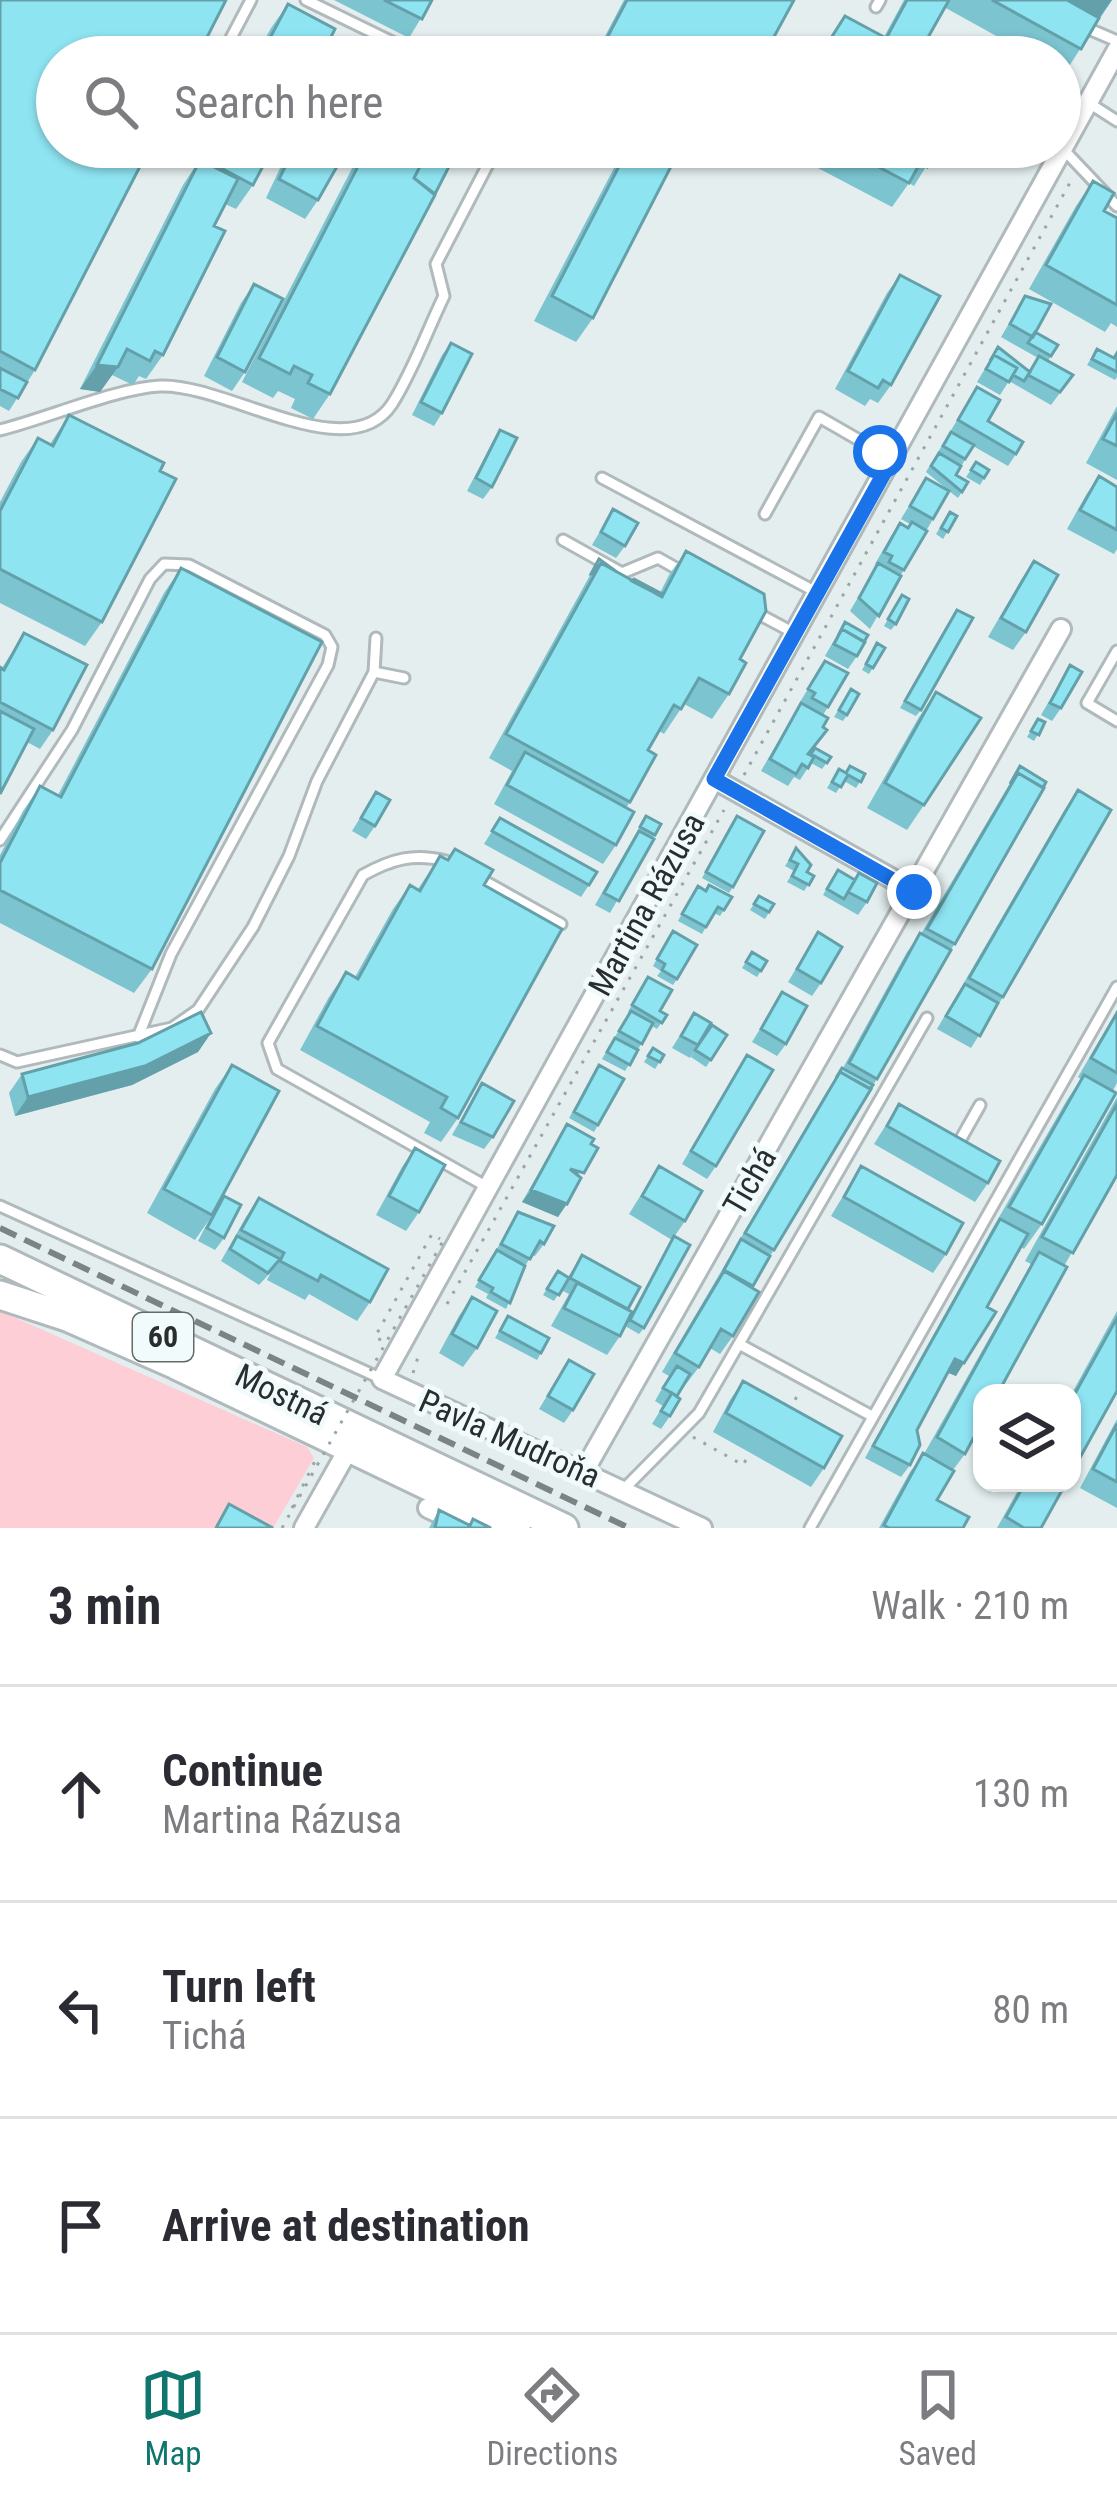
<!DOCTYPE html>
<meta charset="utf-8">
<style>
:root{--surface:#fff;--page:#f7f7f7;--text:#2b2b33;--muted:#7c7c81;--line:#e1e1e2;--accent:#0f766e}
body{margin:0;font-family:"Roboto Condensed",sans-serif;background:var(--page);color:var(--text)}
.controls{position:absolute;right:36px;bottom:36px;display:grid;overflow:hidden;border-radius:24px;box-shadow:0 3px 9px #0004}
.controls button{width:108px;height:108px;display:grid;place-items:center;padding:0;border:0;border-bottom:3px solid var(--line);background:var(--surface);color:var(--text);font:60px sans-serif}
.stop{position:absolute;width:36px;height:36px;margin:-27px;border:9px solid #1a73e8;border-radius:50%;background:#fff}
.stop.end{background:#1a73e8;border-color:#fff;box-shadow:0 3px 12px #0008}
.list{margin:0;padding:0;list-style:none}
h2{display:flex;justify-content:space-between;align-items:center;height:156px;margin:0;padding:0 48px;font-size:51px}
h2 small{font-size:39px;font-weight:400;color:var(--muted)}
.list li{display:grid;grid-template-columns:78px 1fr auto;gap:36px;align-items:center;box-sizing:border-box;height:216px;padding:0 48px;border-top:3px solid var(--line)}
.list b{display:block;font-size:45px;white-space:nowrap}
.list p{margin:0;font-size:39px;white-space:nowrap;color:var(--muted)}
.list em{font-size:39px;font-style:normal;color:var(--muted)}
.icon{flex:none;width:66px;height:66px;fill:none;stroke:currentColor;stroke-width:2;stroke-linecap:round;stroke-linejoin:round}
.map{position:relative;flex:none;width:1117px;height:1528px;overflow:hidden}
.search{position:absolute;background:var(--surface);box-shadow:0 3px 9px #0004;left:36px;right:36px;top:36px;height:132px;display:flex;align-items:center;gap:30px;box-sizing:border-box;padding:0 42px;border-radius:66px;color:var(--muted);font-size:45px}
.sheet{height:804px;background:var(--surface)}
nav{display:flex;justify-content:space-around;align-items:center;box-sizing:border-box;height:168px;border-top:3px solid var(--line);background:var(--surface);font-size:33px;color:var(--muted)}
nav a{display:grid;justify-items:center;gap:6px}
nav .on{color:var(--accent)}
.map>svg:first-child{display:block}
.green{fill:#fdced6}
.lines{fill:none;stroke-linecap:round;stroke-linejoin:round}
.service-casing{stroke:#b0b9bb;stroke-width:15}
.minor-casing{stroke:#b0b9bb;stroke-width:24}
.primary-casing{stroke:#b0b9bb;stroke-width:33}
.path{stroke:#9da4a5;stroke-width:3;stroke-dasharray:3 9;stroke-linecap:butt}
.service{stroke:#fff;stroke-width:9}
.minor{stroke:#fff;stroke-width:18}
.primary{stroke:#fff;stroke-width:27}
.rail{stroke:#7c8383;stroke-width:6;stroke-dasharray:18 9;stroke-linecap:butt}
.path-bridge{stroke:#9da4a5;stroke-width:3;stroke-dasharray:3 9;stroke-linecap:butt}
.wall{fill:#7bc4d0}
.shaded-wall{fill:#64a0a9}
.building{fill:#8fe4f2;stroke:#64a0a9;stroke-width:3}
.route{stroke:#1a73e8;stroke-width:15}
.labels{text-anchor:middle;stroke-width:10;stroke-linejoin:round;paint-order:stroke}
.shield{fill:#f1fbfc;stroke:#656b6b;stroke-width:3}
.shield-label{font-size:30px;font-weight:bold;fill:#292d2d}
.street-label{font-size:33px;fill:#292d2d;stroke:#f1fbfc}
</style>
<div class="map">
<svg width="1117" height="1528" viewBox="0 0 1117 1528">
<rect width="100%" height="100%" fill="#e4eeef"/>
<!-- green -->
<path class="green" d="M0 1311 307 1447 314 1458 273 1528H0Z"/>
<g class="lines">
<!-- service casing -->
<g class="service-casing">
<path id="service" d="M306 0 423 57
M876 7 880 0
M1082 26 1117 41
M221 57 251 0
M1089 103 1117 121
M1064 150 1117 206
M173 151 175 147
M0 430C45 419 117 388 160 386 226 383 349 470 392 404 413 371 427 331 444 296L436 264 497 147
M602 478 818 593
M765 514 819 417 892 459
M563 540 622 573 658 558 681 571
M753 611 796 634
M1117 651 1087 703 1117 721
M374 672 404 678
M0 840 72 730 150 579 164 564 189 565 325 635 332 647 328 665 171 954 138 1037
M446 861C413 853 392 859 363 875L268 1043 277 1069 489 1188
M477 877 561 924
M0 1055 17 1062 172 1028 198 1010 253 927 289 856 317 781 374 672 376 638
M952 1141 958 1144 980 1105
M0 1206 382 1379
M739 1344 870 1415
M623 1490 699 1413 927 1018
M810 1528 1117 987"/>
</g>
<!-- minor casing -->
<g class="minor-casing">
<path id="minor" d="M714 779 914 891
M584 1471 1061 629
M428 1508 470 1528
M304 1528 349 1448
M702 1528 382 1379 1117 50"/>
</g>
<!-- primary casing -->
<g class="primary-casing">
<path id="primary" d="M0 1259 564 1528
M0 1295 67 1317 176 1365 516 1528"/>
</g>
<!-- path -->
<path class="path" d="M744 775 1072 179
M447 1304 724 810
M381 1340 375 1337 432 1234 440 1239
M413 1373 419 1354
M789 1410 799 1393
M693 1437 743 1465 750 1453
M292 1508 316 1459"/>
<!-- service -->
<use href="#service" class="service"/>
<!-- minor -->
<use href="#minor" class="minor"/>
<!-- primary -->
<use href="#primary" class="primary"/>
<!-- rail -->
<path class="rail" d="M0 1228 629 1528"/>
<!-- path-bridge -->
<path class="path-bridge" d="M282 1528 443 1241"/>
</g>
<!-- wall -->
<path class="wall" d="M0 0 35 370 9 411 0 406Z
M334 0H432L409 38Z
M624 0H794L763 57H594Z
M904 0H1112L1064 74 1060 72V57H1034L944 7 916 57H818L845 16 884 37Z
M288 4 321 57H255L271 28Z
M208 147H273L253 185 236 209 225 204 214 226 163 355 146 379 139 376 133 385 112 375 100 392 80 389 183 185Z
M290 147H348L318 200 305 219 266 198Z
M363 147H459L330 394 313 419 291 408 295 399 278 391 273 398 242 382Z
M625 147H681L593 318 576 342 534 321Z
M778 147H938L914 186 909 183 892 207Z
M1093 181 1104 211 1117 218V327L1111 323 1105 332 1029 289 1076 206Z
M900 275 891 385 878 403 870 399 865 406 835 389 887 293Z
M254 284 245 372 232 391 204 376 241 303Z
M1025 296 1035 332 1058 345 1048 361 1073 375 1051 405 1009 381 1000 395 977 382 998 347 1029 371 1038 358 1001 337Z
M451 343 442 413 434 426 412 415 442 355Z
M1097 349 1115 358 1117 353V377L1115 380 1087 365Z
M977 387 988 421 1016 454 1008 466 973 446 956 475 968 482 958 498 949 491 870 629 850 611 877 565 875 564 891 536 900 523 908 528 910 524 901 519 926 478 948 490 926 472Z
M1117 406V480L1086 463Z
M69 415 160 471 102 622 85 646 0 603V502L21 462 38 438 50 444Z
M500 430 492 487 483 499 467 491 492 443Z
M976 462 989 470 980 485 966 477Z
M1099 476 1117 487V549L1114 554 1067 529 1086 495Z
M613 509 625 546 616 558 592 545Z
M950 512 957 516 943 539 936 534Z
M686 551 740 659 729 694 712 719 684 704 664 734 659 731 648 750 630 802 626 808 616 845 603 864 494 804 512 771 489 758 599 559 617 572 660 593 669 575Z
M1034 561 1026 632 1013 650 988 637 1021 580Z
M181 568 152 969 134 993 0 923V855L23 811 40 786 58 795 164 593Z
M902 595 896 624 891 630 884 626Z
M953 616 921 710 916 716 900 708Z
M841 628 857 656 848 669 825 656Z
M24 633 53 730 40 749 27 742 0 794V667L2 668Z
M877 643 885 648 869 674 862 670Z
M825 661 828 707 823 715 809 754 831 757 822 769 811 763 800 780 794 777 788 786 761 771 793 716 801 703 806 706 800 702Z
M1070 665 1061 708 1052 721 1041 715Z
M851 689 847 715 843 721 834 717Z
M936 692 924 805 907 830 867 808 919 717Z
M1038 719 1045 722 1034 741 1027 737Z
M1020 766 1044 788 871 1089 770 1256 752 1288 733 1336 720 1354 710 1348 699 1367 677 1396 670 1416 661 1429 652 1424 663 1406 655 1401 669 1376 662 1372 827 1091 843 1068 907 952 921 934Z
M839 769 845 773 865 774 856 788 844 781 836 793 827 788Z
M1078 790 1003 997 971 1048 937 1029 1065 809Z
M376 792 375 826 366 839 352 831Z
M646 816 661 824 610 913 595 905Z
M500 818 589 885 581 897 484 844Z
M733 823V887L729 893 702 878Z
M796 848 807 872 814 876 804 891 787 882 794 871 785 866Z
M455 849 484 885 458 1118 441 1142 424 1133 430 1122 300 1050 329 997 346 972 355 977 393 909 410 885 418 889 440 856 447 859Z
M833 877 855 880 867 902 858 915 823 895Z
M706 891 732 897 720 916 714 913 702 934 678 921 694 892Z
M759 896 774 904 765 919 750 910Z
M818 932 821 983 812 996 788 982Z
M668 938 677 979 673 985 657 976 661 971 653 966Z
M752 952 767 961 757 977 742 968Z
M644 983 660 1011 667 1015 657 1029 652 1026 625 1071 602 1059 629 1013 628 1012Z
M784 990 786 1044 777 1056 752 1042Z
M1117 1010V1083L1042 1224 1024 1249 1021 1247 987 1307 956 1376 947 1372 917 1430 910 1465 901 1477 865 1458 991 1231 1067 1100 1081 1079 1078 1077Z
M694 1013 699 1045 727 1035 706 1067 691 1057 697 1047 690 1058 672 1048Z
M211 1033 198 1052 132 1085 15 1116 9 1093 22 1074 138 1043Z
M653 1048 664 1055 655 1069 644 1062Z
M747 1055 716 1166 707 1179 682 1164Z
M232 1065 219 1203 224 1238 215 1250 198 1241 209 1220 195 1240 147 1213 215 1089Z
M595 1072 598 1125 594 1132 569 1118Z
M482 1083 493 1137 484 1149 452 1135Z
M1117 1097V1175L1064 1266 965 1454 953 1470 937 1500 963 1528H879L910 1472 924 1454 1031 1264 1025 1261Z
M899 1104 988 1183 975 1202 874 1144Z
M567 1124 580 1178 558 1217 522 1202Z
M415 1148 419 1212 406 1231 376 1215 402 1167Z
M659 1166 685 1221 672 1240 629 1214Z
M861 1166 946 1254 933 1273 831 1216Z
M259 1198 370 1302 357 1321 309 1294 305 1300 267 1280 271 1272 259 1285 221 1261 246 1217Z
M518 1212 544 1244 535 1256 532 1255 525 1266 506 1309 486 1298 488 1294 475 1287Z
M674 1236 644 1328 639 1334 625 1326Z
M582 1255 628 1309 620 1336 607 1355 551 1326 569 1294 561 1290 554 1301 543 1295 558 1271 568 1277Z
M472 1297 477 1348 463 1367 439 1353 459 1316Z
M1117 1311V1391L1072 1472V1393Z
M508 1316 541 1353 537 1360 495 1338Z
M569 1360 573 1410 564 1423 539 1409Z
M743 1381 824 1468 811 1487 713 1432 730 1400Z
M1117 1419V1508L1080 1488Z
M1022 1483H1066L1041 1528H997Z
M439 1510 469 1525 473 1519 491 1528H429Z"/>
<!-- shaded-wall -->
<path class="shaded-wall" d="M1062 0H1112L1099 18Z
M97 365 118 367 100 392 80 389Z
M211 1033 198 1052 132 1085 15 1116 28 1097Z
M531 1190 567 1204 558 1217 522 1202Z
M955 1359 964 1363 956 1376 946 1372Z"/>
<!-- building -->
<path class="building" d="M0 0H226L197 57H57V147H150L35 370 0 351Z
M384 0H432L422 19Z
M627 0H794L763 57H602L598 55Z
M907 0H949L917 57H876Z
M992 0H1067L1099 18 1081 49Z
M288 4 335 29 321 57H260Z
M845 16 886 38 876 57H819Z
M356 45 380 57H350Z
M212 147H273L253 185 206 160Z
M295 147H348L318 200 279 179Z
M368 147H430L414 178 435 195 330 394 308 383 312 375 294 366 290 374 259 358Z
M430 147H459L435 194 414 178Z
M629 147H681L593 318 552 296Z
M841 147H863L866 149 867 147H904L923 158 909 183Z
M904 147H938L927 167 920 163 923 158Z
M200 160 238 179 214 226 225 231 163 355 155 351 150 361 127 349 118 367 97 365Z
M1093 181 1114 193 1104 211 1117 218V305L1046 265Z
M900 275 940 296 891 385 883 380 878 388 848 371Z
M254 284 283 299 245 372 217 357Z
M1025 296 1051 304 1033 337 1010 324Z
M1035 332 1058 345 1051 356 1028 343Z
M451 343 472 354 442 413 421 402Z
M998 347 1030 372 1024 381 1013 375 1017 368 994 355 990 361Z
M1097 349 1114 358 1117 353V372L1092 359Z
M994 355 1017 368 1009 382 986 369Z
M1039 356 1073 375 1060 392 1028 375Z
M0 368 27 382 18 398 0 389Z
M977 387 1000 400 988 421 1023 442 1016 454 958 420Z
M1117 413V446L1103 439Z
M69 415 164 463 160 471 176 479 102 622 0 569V511L38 438 53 446Z
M500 430 517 438 492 487 476 478Z
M951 432 974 445 965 459 943 446Z
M939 453 961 466 956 475 968 482 962 492 931 466Z
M976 462 989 470 984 478 971 470Z
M1099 476 1117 487V530L1080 510Z
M926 478 949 491 933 519 910 506Z
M613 509 638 523 625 546 601 532Z
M950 512 957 516 948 532 941 528Z
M912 522 927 531 904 570 889 562 892 556 884 552 900 523 908 528Z
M686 551 764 594 766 611 740 659 746 663 729 694 699 678 681 709 674 705 648 750 656 755 630 802 506 734 601 563 662 597Z
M599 559 617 572 601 563 593 574H591Z
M1034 561 1058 575 1026 632 1001 618Z
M878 563 901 576 879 616 859 598Z
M181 568 322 642 152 969 0 890V863L40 786 61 797Z
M634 579 662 594 661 596 632 581Z
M902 595 909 599 896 624 888 619Z
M957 610 973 618 921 710 905 701Z
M845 622 868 635 864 642 842 629 838 636Z
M842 629 865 642 857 656 834 644Z
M24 633 87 665 53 730 0 702V667L4 670Z
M877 643 885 648 873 668 866 664Z
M825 661 848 673 828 707 812 698 815 693 808 689Z
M1070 665 1082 672 1061 708 1050 703Z
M851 689 859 694 847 715 839 710Z
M936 692 981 718 924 805 885 783Z
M801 703 828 718 823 727 827 730 808 754 814 757 808 768 802 764 796 774 770 759Z
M0 711 34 729 0 794Z
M1038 719 1045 722 1039 735 1031 731Z
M815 748 831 757 827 763 811 754Z
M525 752 634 812 616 845 507 785Z
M850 766 865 774 861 782 848 775 841 787 832 782 839 769 846 773Z
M1020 766 1046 782 1043 788 1018 773 1010 784Z
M1018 773 1044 788 955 944 927 929Z
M1078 790 1111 810 1003 997 969 978Z
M376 792 390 800 375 826 361 818Z
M646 816 661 824 655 835 640 827Z
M737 816 764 831 733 887 706 872Z
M500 818 597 872 589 885 492 831Z
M639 831 654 839 619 901 604 893Z
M796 848 811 865 807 872 814 876 809 885 792 876 798 864 790 860Z
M455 849 493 870 484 885 562 929 458 1118 441 1108 447 1097 317 1026 346 972 358 979 410 885 420 891 440 856 448 860Z
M838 870 855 880 844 899 827 889Z
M859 873 877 883 867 902 848 892Z
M709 885 732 897 724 910 718 907 706 927 682 914 698 886 706 891Z
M759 896 774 904 769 912 754 904Z
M673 931 697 945 677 979 662 970 665 964 657 959Z
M818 932 842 947 821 983 797 969Z
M920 933 951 950 877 1079 849 1063Z
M752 952 767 961 761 971 746 962Z
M648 977 672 990 660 1011 667 1015 662 1023 632 1005Z
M965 984 998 1003 980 1036 946 1016Z
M782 992 807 1006 786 1044 761 1029Z
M631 1011 653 1023 642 1044 619 1031Z
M201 1012 211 1033 145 1066 28 1097 22 1074 138 1043Z
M694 1013 711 1023 698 1045 681 1036Z
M1117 1013V1073L1091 1058Z
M712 1025 727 1035 711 1060 695 1050Z
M615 1038 638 1050 630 1065 607 1052Z
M653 1048 664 1055 660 1062 648 1056Z
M747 1055 773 1070 716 1166 691 1151Z
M232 1065 279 1091 212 1215 164 1189Z
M599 1065 624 1079 598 1125 574 1112Z
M842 1068 873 1085 870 1089 840 1072 836 1078Z
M840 1072 871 1089 774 1250 745 1233Z
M1084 1075 1116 1093 1042 1224 1009 1207Z
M482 1083 514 1101 493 1137 461 1122Z
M899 1104 1000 1161 988 1183 887 1126Z
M1117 1104V1175L1073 1253 1042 1237Z
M567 1124 594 1139 591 1144 598 1148 584 1173 570 1169 581 1178 567 1204 531 1190Z
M415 1148 445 1165 419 1212 389 1196Z
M659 1166 702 1191 685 1221 642 1196Z
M861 1166 963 1223 946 1254 844 1197Z
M224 1196 241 1205 224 1238 207 1228Z
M259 1198 388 1269 370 1302 321 1275 318 1281 280 1261 284 1253 241 1230Z
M518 1212 554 1226 544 1244 540 1241 530 1259 501 1244Z
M1000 1219 1028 1234 987 1307 996 1312 964 1363 955 1359 917 1430 920 1445 910 1465 873 1446Z
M237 1236 280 1259 268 1273 230 1249Z
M674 1236 690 1245 644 1328 630 1320Z
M741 1239 770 1256 753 1286 724 1270Z
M497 1250 525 1266 510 1303 491 1292 493 1288 479 1280Z
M1039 1252 1067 1267 998 1393H982V1422L965 1454 937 1437Z
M582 1255 640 1287 628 1309 570 1278Z
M558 1271 569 1278 559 1295 547 1289Z
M724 1271 759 1292 733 1336 721 1329 699 1367 675 1353Z
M577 1283 632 1312 620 1336 564 1308Z
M472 1297 497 1311 477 1348 452 1334Z
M508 1316 549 1338 541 1353 500 1331Z
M1117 1318V1391L1072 1472V1399Z
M569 1360 594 1374 573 1410 548 1396Z
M677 1366 690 1374 677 1396 663 1388Z
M743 1381 842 1436 824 1468 726 1413Z
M672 1393 680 1399 670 1416 661 1411Z
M1117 1424V1482L1093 1469Z
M923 1453 954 1471 937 1500 969 1517 963 1528H889L884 1525Z
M1025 1483H1066L1041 1528H1024L1006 1517Z
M229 1504 273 1528H216Z
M439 1510 469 1525 468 1528H435Z
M473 1519 491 1528H469Z"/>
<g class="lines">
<!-- route -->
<path class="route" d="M880 452 892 459 714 779 914 892"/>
</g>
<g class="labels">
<!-- shield labels -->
<rect class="shield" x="133" y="1313" width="60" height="48" rx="9"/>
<g class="shield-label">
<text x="163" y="1347">60</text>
</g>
<!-- street labels -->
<g class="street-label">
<text transform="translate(646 904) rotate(-61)" y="12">Martina Rázusa</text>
<text transform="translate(749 1181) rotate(-60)" y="12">Tichá</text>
<text transform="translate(282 1394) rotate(26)" y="12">Mostná</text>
<text transform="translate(510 1438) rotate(24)" y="12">Pavla Mudroňa</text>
</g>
</g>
</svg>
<div class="controls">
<button><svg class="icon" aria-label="layers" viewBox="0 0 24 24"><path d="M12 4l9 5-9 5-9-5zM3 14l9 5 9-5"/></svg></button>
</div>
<div class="stop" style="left:880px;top:452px"></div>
<div class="stop end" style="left:914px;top:892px"></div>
<div class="search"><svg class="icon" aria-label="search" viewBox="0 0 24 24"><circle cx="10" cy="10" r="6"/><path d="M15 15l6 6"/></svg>Search here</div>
</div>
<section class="sheet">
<h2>3 min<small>Walk · 210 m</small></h2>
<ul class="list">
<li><svg class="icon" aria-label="ahead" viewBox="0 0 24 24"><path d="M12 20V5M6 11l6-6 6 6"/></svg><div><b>Continue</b><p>Martina Rázusa</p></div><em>130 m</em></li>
<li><svg class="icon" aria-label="left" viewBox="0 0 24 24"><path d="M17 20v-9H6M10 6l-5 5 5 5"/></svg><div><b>Turn left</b><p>Tichá</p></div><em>80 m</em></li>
<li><svg class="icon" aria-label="arrive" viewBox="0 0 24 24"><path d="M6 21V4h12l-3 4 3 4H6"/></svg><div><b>Arrive at destination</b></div></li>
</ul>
</section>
<nav>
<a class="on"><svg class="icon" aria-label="map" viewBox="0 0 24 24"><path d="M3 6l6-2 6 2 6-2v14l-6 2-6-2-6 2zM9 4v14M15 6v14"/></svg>Map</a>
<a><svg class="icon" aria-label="directions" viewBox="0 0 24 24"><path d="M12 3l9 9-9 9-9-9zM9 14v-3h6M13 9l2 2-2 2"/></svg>Directions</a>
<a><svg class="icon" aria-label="saved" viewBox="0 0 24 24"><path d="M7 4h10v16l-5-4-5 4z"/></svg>Saved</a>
</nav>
